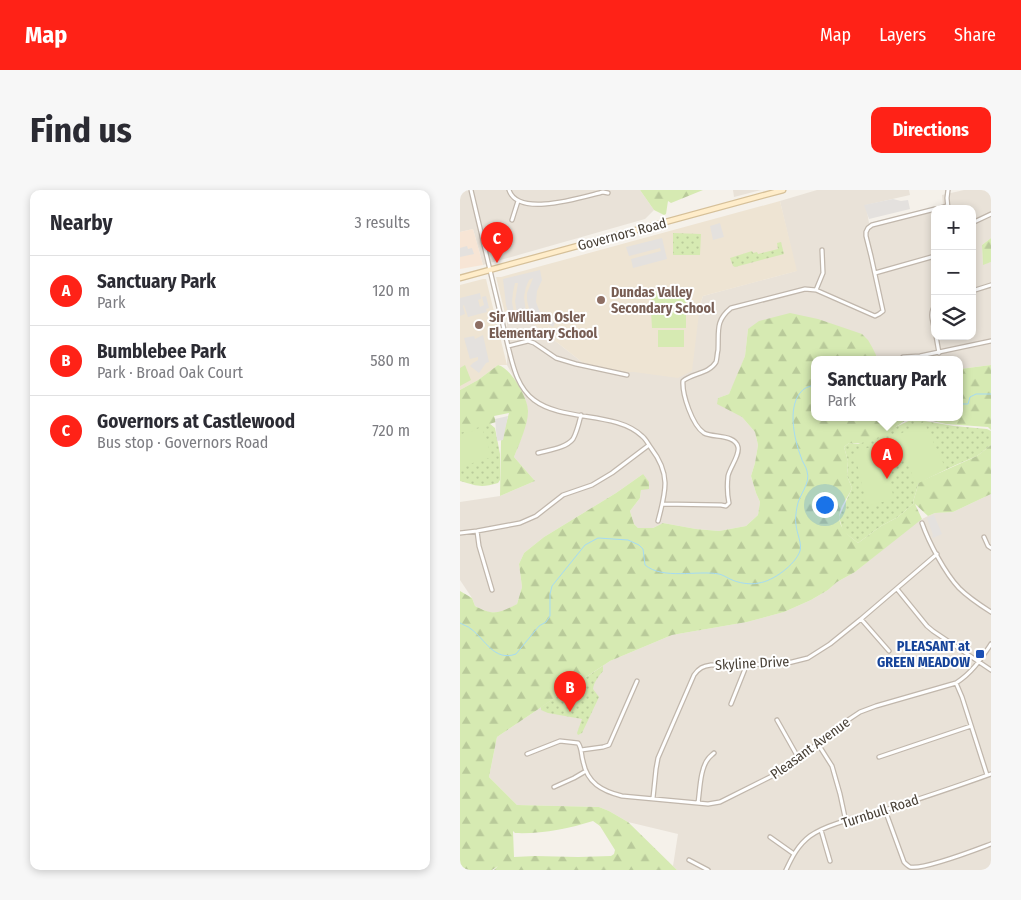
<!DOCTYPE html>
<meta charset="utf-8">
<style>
:root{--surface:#fff;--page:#f7f7f7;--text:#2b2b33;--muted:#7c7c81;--line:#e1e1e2;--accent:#ff2217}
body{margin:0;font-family:"Fira Sans Condensed",sans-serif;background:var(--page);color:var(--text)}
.controls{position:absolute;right:15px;top:15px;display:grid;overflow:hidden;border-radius:10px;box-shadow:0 2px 8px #0003}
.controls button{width:45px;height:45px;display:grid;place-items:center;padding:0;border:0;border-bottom:1px solid var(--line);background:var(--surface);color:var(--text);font:25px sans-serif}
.you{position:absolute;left:364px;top:314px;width:18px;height:18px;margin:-12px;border:4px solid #fff;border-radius:50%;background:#1a73e8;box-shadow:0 0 0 8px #1a73e833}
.badge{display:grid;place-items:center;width:32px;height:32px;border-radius:50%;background:var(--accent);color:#fff;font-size:16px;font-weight:700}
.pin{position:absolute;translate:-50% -41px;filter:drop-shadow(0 1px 2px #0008)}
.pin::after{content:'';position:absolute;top:26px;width:18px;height:15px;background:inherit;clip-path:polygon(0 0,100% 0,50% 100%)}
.popup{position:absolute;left:351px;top:166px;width:152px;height:65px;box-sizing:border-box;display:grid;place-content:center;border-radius:10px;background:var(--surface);filter:drop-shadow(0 1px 4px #0005);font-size:16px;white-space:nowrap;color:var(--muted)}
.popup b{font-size:19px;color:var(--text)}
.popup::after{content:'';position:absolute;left:50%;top:100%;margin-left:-10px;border:10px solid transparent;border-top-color:var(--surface)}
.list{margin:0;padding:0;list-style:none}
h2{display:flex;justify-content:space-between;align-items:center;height:65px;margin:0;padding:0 20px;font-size:21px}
h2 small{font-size:16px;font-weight:400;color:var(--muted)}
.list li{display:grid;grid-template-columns:32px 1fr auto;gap:15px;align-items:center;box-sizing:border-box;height:70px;padding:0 20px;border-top:1px solid var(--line)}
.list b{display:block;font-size:19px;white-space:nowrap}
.list p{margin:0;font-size:16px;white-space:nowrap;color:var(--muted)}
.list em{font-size:16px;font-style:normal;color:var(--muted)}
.icon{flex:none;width:28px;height:28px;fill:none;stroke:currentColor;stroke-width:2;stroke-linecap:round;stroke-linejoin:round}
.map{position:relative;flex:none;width:531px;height:680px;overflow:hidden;border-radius:10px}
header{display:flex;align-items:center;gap:30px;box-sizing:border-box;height:70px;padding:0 25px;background:var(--accent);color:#fff}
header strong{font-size:24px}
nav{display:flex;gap:28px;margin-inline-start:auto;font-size:18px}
.intro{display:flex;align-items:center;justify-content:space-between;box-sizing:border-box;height:120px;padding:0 30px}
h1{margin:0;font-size:35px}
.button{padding:12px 22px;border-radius:10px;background:var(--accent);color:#fff;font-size:18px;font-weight:700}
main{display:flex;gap:30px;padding:0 30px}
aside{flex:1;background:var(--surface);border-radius:10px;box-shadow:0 2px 8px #0003}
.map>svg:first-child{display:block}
.residential{fill:#e9e2d8;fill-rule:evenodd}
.commercial{fill:#f7e5d5}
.education{fill:#eee4d3}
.grass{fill:url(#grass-dots)}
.forest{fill:url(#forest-firs);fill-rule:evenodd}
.garden{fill:#d6eab2}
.parking{fill:#e4e1de}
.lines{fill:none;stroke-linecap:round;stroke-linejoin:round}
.stream{stroke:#a5dbf3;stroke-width:1}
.minor-casing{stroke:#c1b7ac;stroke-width:5.5}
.secondary-casing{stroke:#d6c099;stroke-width:7}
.minor{stroke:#fff;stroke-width:3}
.secondary{stroke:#ffedca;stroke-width:4.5}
.education-dot{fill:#8d6e63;stroke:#fff;stroke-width:2}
.transit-dot{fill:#1a4fb4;stroke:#fff;stroke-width:2}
.labels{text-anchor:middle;stroke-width:4;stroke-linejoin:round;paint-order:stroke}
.street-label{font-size:14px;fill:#494137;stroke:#fff}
.education-label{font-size:14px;font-weight:bold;fill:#785e54;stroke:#fff;text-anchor:start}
.transit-label{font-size:14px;font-weight:bold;fill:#164399;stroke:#fff;text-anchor:end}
</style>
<header>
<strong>Map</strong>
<nav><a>Map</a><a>Layers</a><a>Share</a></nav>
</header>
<div class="intro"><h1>Find us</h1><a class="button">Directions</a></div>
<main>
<aside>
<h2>Nearby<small>3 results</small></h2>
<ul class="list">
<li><span class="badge">A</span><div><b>Sanctuary Park</b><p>Park</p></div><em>120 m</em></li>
<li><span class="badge">B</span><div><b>Bumblebee Park</b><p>Park · Broad Oak Court</p></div><em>580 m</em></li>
<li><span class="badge">C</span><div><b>Governors at Castlewood</b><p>Bus stop · Governors Road</p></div><em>720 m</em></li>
</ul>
</aside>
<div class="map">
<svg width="531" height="680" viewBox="0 0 531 680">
<defs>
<pattern id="grass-dots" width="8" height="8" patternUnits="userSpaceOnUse" patternTransform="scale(1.25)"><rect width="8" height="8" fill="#d6eab2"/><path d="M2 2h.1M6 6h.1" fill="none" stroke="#b9ca9a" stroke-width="1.8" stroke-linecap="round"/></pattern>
<pattern id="forest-firs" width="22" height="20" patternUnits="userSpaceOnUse" patternTransform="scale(1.25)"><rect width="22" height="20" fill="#d6eab2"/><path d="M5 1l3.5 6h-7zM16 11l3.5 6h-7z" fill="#b9ca9a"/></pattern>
</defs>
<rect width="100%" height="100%" fill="#f5f1ea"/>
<!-- residential -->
<path class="residential" d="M0 0H180L194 20 185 29 23 75 13 39 0 42Z
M273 0H301L274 7Z
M357 0H449L450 5 406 15 409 33 483 15 482 5 504 0H531V48L522 55 523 74 531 72V175L500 179V170H417L416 165 288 139 285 166 276 189 269 204 258 208 282 227 295 242 298 255 295 273 291 286 296 303 300 312 298 325 286 336 259 341 236 339 203 333 193 338H178L174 334 170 321 180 308 183 284 156 303 84 347 64 363 59 374 62 397 57 414 43 422H28L15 416 12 408 0 390V312L40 306 75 291 54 267 62 246 68 221 65 208 47 175V132L70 131 123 173 163 182H174L240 115 243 106 336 81 320 11ZM475 19H512V146H475Z
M531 304V677L524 680H217L213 676 218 644 168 632 149 621 139 617 57 615 29 587 37 547 150 471 212 445 287 432 324 422 351 410 368 400 377 392 395 382 458 331 468 326 475 323 493 322Z"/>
<!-- commercial -->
<path class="commercial" d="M13 39 23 75 0 79V42Z"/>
<!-- education -->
<path class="education" d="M320 11 337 81 243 106 240 115 232 181 218 188 174 182H163L123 173 70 131 47 132 36 87H41Z
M23 89H26L47 175H38L18 190 0 200V95Z"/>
<!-- grass -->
<path class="grass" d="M213 43 241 44 240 65H213Z
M321 52 324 64 275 77 273 76 270 68 292 61 293 63 297 62 298 64 318 59 317 53Z
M23 228 35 238 40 264V290L38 293C21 298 17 296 0 291V234Z
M453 229 494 236 527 239 531 241V255L517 266 498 274 459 292 453 312 454 313 438 327 421 336 398 353 383 341 379 327 392 298 387 286 388 271 384 257 389 253 398 254Z
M143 476V481C138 487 134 492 133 499L139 507 122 543 118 545 117 543 122 529 88 523 81 520V517Z"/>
<!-- forest -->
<path class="forest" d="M180 0H243L211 13 208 11 206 24 204 25 194 20Z
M531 48V72L523 75 522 55Z
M330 123 358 129 402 144 408 150 412 157 416 165 417 170H354V228H452H449C431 240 412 256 389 253L384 257 388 271 387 286 392 298C389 305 385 310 382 316 374 334 385 343 398 353L421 336 438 327 454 313 453 312 459 292 517 266 531 255V304L493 322 475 323 468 326 455 314 462 329 395 382 377 392 368 400 351 410 324 422 287 432 212 445 150 471 37 547 29 587 57 615 139 617 149 621 168 632 217 680H34L38 676 32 680H0V401L12 408 15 416C34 426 39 423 57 414L62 397 59 374 64 363 84 347 156 303 183 284 189 292V299L181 300 180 308 170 321 174 334 178 338H193L203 333 236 339 259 341 286 336 298 325 300 312 296 303 291 286 295 273 298 255 295 242 282 227 257 214 258 208 269 204 285 166 288 139 299 131ZM133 631 140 636 155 660 154 664 151 666 118 667 75 666 54 667 53 641 55 643C82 644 108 639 133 631Z
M38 175C51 178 69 209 68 222 68 234 59 255 54 267L75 291 40 306 41 251 49 223 34 226 36 232 0 243V200L18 190Z
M531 175V240L528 237 486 234 460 228H500V179Z"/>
<!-- garden -->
<path class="garden" d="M191 101H226V118H192Z
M191 121H226V138H192Z
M198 140H224V157H198Z
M5 175 11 190 0 196V178Z
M464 232 486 279 457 294 434 247Z
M22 238 32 267 0 277V245Z
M421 255 434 309 407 316 394 261Z"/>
<!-- parking -->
<path class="parking" d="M433 9 441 11 448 10 450 19 409 29 404 15Z
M260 33 264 47 253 50 250 36Z
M202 48 207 69 173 78 171 69 201 61 200 58 169 66 166 57Z
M7 56 8 59 12 58 14 64 0 67V58Z
M80 80 82 90 77 101 76 112 79 120 84 126 95 133 93 137 79 128 74 124 70 123 67 110V103L73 88 69 90 66 97 64 107 66 123H57L55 111 58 93H55L53 102 52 112 54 123 49 125 46 115 43 89Z
M20 103 21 109 18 110 20 117 24 115 22 107 26 106 29 118 26 119 27 122 8 127 4 115 3 116 5 124 0 126V108Z
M23 145 29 172 26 173 19 183 10 176 13 173 18 170V167L10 169 4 148 14 146 15 149Z
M48 226 43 250 37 251 35 229Z
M474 325 482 344 473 348 472 346 473 345 467 328Z"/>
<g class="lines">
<!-- stream -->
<path class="stream" d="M500 214H508L510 207 516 204H531
M0 433C3 435 8 436 11 439 25 449 34 472 56 464L79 436 86 432 90 426V404L92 396 125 355 138 348 168 350 179 355 183 359 185 375C203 390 237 380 259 384 263 385 266 387 270 389 278 393 290 395 299 393 313 391 335 375 340 361 342 353 337 344 336 335 335 329 336 323 337 317 339 304 351 294 347 281 346 276 342 272 341 267 334 249 326 213 344 199 347 197 351 196 354 195"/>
<!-- minor casing -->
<g class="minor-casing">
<path id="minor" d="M11 0 48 156C53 176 57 197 74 210 103 232 156 221 182 246 186 249 188 254 191 258 211 284 206 301 198 331
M49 0C58 28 122 7 143 2L148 3
M477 19 487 16
M488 19 487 8 488 0
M52 30 58 11
M512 33 531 24
M415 83 475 66
M356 100 363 83 362 60
M512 101 531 95
M475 116C469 123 473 132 475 141
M476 146 479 163
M48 156 68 151 74 153 96 168 116 174 167 185
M443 167 460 166 531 151
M78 263C89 260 106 258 113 249 117 242 119 233 121 225
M203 314 261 315 266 316 269 313C267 304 267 295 268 286 270 277 280 265 278 257 275 244 253 248 244 243 232 235 222 204 223 191 232 183 249 184 256 172 257 169 257 164 258 160 259 141 255 131 271 118L345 99 356 100 415 126 419 124 423 121 411 66 406 46V42L408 38 412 35 475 19
M462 333C469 353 485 383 499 398 509 408 520 415 531 422
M17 341 19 356 32 400
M0 343 17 341 60 333 76 326 103 305 132 295 152 283 189 255
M524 347 528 356 531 358
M437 399 467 436 473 441 531 480
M401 429 429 461
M496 493 502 507 527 585
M271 514 287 474
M317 530 339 569
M358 554 372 576 380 604 386 632
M121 560 143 557 149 555 177 491
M67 564 100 551 118 553C122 558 121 565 123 571 127 593 142 601 162 606L248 614 260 612 320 582 330 576 376 538 400 522 416 516 496 493C512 483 521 469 531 454
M419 567 511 536
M94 597 114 588 126 581
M193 608 196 579 198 568 234 485C239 478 243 476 251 475L324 474 348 468 370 454 401 429 477 364
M238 613C240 600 240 579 248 569 249 567 252 565 254 563
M425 620 444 672C446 674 448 676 450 677 464 680 515 660 531 654
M361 640 370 671
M310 647 334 664
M229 670 248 680
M326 680C332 667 338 655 350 646 368 633 401 627 422 621 459 609 495 597 531 584"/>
</g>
<!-- secondary casing -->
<g class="secondary-casing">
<path id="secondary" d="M0 88 323 0"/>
</g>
<!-- minor -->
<use href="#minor" class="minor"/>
<!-- secondary -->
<use href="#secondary" class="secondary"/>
</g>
<!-- markers -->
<g class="education-dot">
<circle cx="141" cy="110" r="5"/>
<circle cx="19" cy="135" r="5"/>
</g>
<rect class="transit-dot" x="515" y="459" width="10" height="10" rx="2.5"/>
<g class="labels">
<!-- street labels -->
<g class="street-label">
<text transform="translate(162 44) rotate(-15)" y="5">Governors Road</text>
<text transform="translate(292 473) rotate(-3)" y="5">Skyline Drive</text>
<text transform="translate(350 558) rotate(-36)" y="5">Pleasant Avenue</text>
<text transform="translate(420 621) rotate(-18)" y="5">Turnbull Road</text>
</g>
<!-- education labels -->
<g class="education-label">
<text x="151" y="107">Dundas Valley<tspan x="151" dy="16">Secondary School</tspan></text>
<text x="29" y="132">Sir William Osler<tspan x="29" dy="16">Elementary School</tspan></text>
</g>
<!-- transit labels -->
<g class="transit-label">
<text x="510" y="461">PLEASANT at<tspan x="510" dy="16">GREEN MEADOW</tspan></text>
</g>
</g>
</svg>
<div class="controls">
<button>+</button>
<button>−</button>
<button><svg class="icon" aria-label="layers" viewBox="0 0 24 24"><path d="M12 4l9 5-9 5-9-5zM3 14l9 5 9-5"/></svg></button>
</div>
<div class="you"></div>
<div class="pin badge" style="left:427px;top:289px">A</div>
<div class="popup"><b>Sanctuary Park</b>Park</div>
<div class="pin badge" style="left:110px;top:522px">B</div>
<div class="pin badge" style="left:37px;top:73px">C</div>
</div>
</main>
